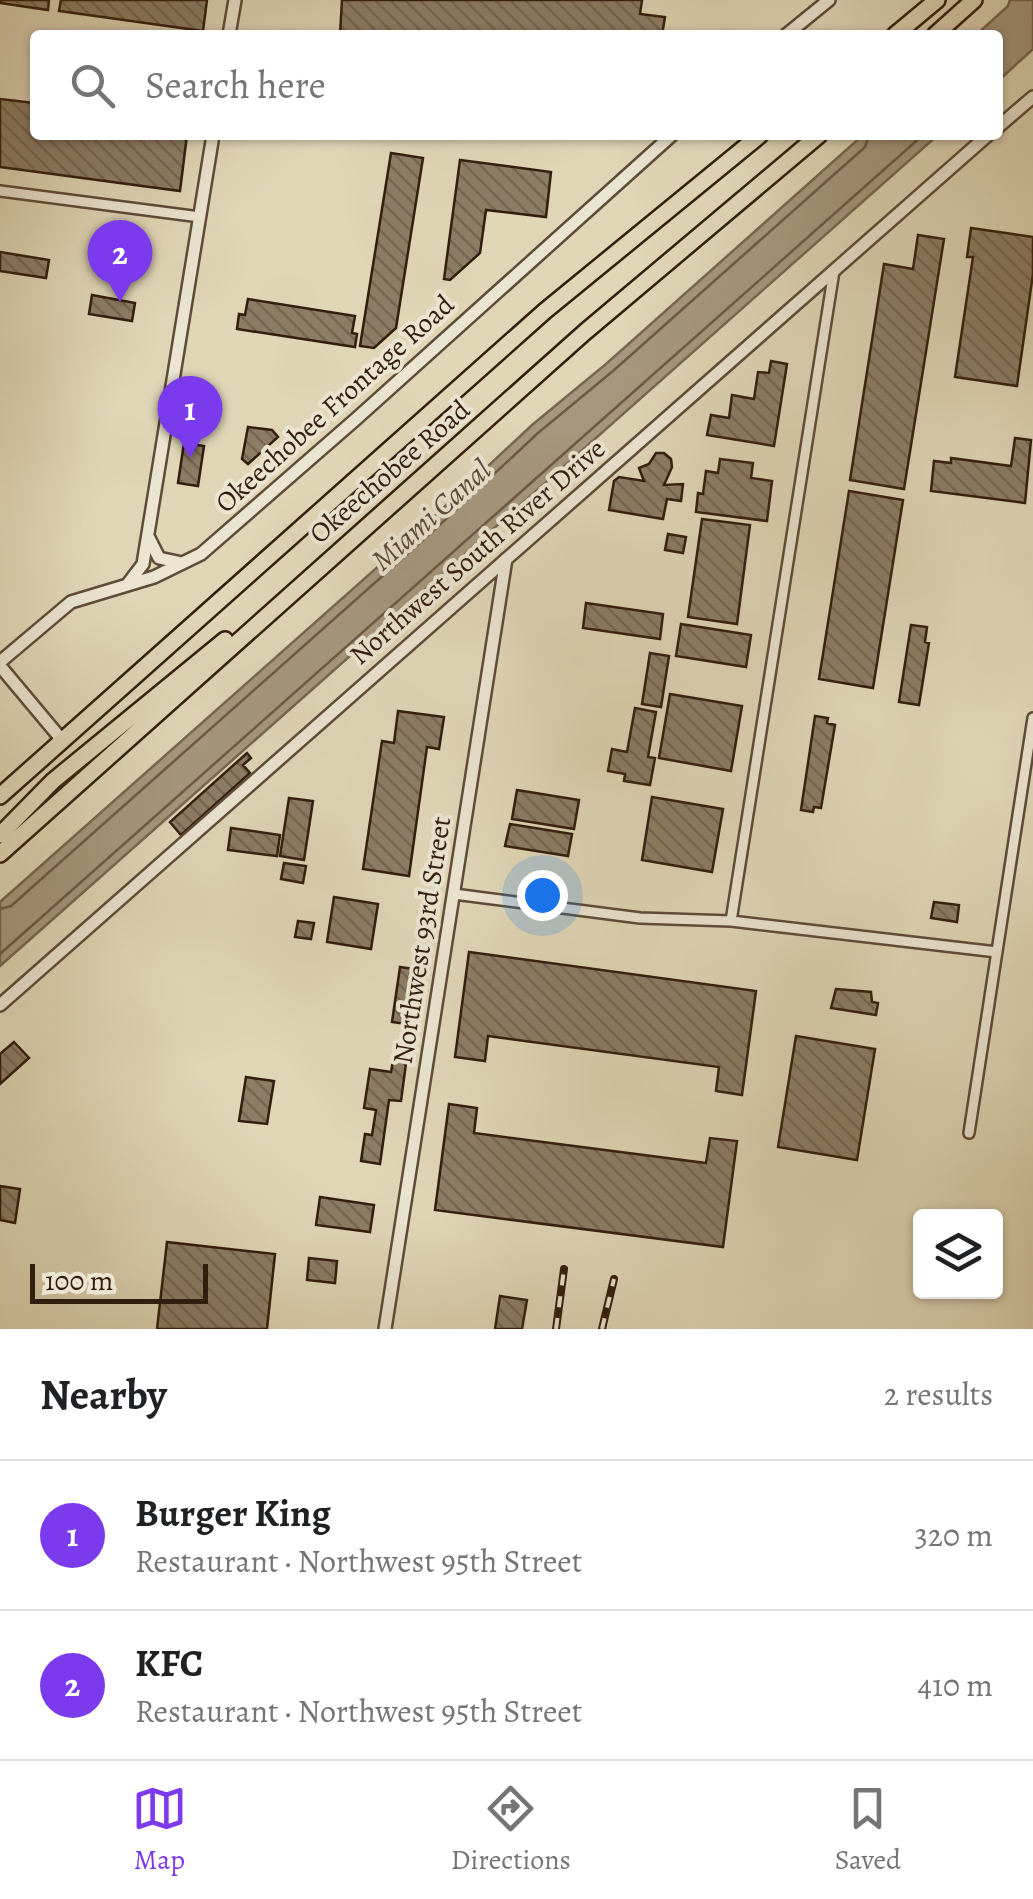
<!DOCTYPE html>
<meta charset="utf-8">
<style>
:root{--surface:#fff;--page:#f2f2f2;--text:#202124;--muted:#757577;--line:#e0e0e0;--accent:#7c3aed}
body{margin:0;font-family:Alegreya,serif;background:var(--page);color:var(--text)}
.controls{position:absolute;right:30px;bottom:30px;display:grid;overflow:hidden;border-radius:10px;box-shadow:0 2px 8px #0004}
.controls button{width:90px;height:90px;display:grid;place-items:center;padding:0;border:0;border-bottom:2px solid var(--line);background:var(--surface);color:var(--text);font:50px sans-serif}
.scale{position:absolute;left:30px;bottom:25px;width:178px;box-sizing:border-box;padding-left:10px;border:5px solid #331d0e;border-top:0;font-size:28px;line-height:35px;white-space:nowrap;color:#331d0e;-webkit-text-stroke:8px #eae4d0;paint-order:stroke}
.you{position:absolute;left:542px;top:895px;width:35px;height:35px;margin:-25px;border:8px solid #fff;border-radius:50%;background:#1a73e8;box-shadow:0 0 0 15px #1a73e833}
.badge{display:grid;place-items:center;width:65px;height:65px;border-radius:50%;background:var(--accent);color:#fff;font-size:32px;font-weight:700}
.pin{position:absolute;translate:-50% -82px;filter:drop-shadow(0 2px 5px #0008)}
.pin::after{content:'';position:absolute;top:52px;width:35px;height:30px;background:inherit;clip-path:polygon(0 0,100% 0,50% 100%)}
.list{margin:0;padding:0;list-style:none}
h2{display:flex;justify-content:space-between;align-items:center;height:130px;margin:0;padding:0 40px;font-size:42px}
h2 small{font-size:32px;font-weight:400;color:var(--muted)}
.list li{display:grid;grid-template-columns:65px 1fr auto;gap:30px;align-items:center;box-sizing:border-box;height:150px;padding:0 40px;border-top:2px solid var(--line)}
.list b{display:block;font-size:38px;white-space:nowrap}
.list p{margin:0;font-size:32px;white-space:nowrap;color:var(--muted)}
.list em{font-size:32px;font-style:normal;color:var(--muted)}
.icon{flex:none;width:55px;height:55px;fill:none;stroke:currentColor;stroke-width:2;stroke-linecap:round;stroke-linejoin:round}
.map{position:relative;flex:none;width:1033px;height:1329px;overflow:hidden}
.search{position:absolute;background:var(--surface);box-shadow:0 2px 8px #0004;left:30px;right:30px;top:30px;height:110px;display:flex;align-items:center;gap:25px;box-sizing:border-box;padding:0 35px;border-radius:10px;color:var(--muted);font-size:38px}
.sheet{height:430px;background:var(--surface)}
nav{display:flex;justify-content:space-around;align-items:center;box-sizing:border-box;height:140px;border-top:2px solid var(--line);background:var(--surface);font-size:28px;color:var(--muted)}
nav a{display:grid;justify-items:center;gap:5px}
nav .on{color:var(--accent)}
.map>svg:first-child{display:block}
.water{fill:#a5977d;stroke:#776651;stroke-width:2.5}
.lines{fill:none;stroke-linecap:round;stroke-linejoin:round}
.shore{stroke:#6c5a46;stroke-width:2.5}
.building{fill:url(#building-back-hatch);stroke:#331d0e;stroke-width:2.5}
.minor-casing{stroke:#5e4b38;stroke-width:14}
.tertiary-casing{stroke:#5e4b38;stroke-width:16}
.trunk-casing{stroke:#331d0e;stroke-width:20}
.minor{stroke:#eae4d0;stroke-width:9}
.tertiary{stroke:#eae4d0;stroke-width:11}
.trunk{stroke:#dfd6b6;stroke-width:15}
.rail-casing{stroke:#331d0e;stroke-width:8}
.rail{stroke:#eae4d0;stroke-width:4;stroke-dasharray:11;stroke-linecap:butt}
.labels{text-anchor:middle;stroke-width:8;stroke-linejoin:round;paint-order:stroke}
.street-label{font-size:28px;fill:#331d0e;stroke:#eae4d0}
.water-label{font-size:30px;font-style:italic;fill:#5b4835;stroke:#eae4d0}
</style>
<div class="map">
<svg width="1033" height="1329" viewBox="0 0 1033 1329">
<defs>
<pattern id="building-back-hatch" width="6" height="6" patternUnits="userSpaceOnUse" patternTransform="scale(2.5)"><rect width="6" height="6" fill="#8c7d65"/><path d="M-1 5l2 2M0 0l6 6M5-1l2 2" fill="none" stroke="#736652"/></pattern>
</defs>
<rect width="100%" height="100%" fill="#dfd6b6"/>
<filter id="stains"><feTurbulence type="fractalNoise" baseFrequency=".002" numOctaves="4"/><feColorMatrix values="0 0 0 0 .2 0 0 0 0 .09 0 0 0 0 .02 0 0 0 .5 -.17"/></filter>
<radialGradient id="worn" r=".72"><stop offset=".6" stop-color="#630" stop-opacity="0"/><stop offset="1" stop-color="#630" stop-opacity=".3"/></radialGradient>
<!-- water -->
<path class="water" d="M1010 0H1033V49L998 81V35H976L1008 6Z
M863 135H938L0 966V902L425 525 532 425 606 364Z"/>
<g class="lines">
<!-- shore -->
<path class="shore" d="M0 909 11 906 432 532 538 433 613 371 865 147 869 135
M0 954 923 135"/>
</g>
<!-- building -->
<path class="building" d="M0 0H49L48 10 0 3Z
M61 0H207L203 31 59 11Z
M342 0H642L640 14 665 17 662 35H340Z
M0 99 35 103V135H187L180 191 0 167Z
M391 153 423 158 396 328 374 348 360 346Z
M460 160 551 172 546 217 486 210 480 253 450 280 444 279Z
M971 228 1033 237V274L1017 386 955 377 973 257H967Z
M918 235 944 239 904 489 850 480 884 264 913 269Z
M0 252 49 260 46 278 0 271Z
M92 295 135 303 132 321 89 314Z
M248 299 355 316 352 333 357 334 355 347 237 329 239 314 245 315Z
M771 361 787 364 774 446 707 435 711 415 729 418 732 395 754 399 758 372 769 373Z
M248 427 272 430 278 437 248 464 242 459Z
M1015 438 1031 440 1025 503 931 491 934 461 951 463V458L1011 466Z
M184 443 204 446 198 486 178 483Z
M656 453H664L671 459 672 467 664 485 683 484 681 501 667 499 663 519 609 510 614 481 619 477 644 481 639 468 649 464Z
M720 459 753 463 751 478 772 481 767 521 696 512 698 493 703 494 706 471 718 473Z
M849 491 903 500 873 688 819 679Z
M702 519 750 525 737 624 688 617Z
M668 534 686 537 683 553 665 550Z
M586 603 663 614 660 639 583 628Z
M681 624 751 635 746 667 676 656Z
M911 625 927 627 925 642 929 643 919 705 899 702Z
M650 653 669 656 661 707 642 704Z
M670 694 742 706 731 771 659 758Z
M635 708 656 712 648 757 655 758 650 785 624 781 625 774 608 771 612 749 627 752Z
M398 711 444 717 439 749 427 747 409 876 363 869 382 741 394 743Z
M815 716 828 718 827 723 835 725 821 808 814 807 813 812 801 810Z
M247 753 251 758 243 765 250 773 181 835 170 822Z
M517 790 579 800 574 829 512 819Z
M652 797 723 809 712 872 642 860Z
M289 798 313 801 304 860 280 856Z
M510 824 572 834 568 856 505 846Z
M231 828 280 835 277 856 228 850Z
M284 863 306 866 303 883 281 879Z
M334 897 378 904 371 949 327 942Z
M934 902 959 905 957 922 931 918Z
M298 921 314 923 311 939 295 937Z
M469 952 756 991 742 1095 716 1091 719 1067 488 1036 485 1061 455 1057Z
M400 967 421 970 413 1025 392 1022Z
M836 989 871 992 872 1002 878 1003 876 1015 831 1008Z
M796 1036 875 1049 857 1160 778 1147Z
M14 1042 29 1058 0 1084V1054Z
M394 1055 407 1056 401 1101 389 1100 380 1164 361 1161 365 1134 372 1135 376 1110 364 1108 370 1069 391 1072Z
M246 1077 274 1081 267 1124 239 1121Z
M449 1104 477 1108 474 1133 706 1163 710 1138 737 1141 723 1247 435 1210Z
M0 1186 20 1189 15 1223 0 1220Z
M320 1197 374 1205 370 1232 316 1225Z
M167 1242 275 1254 267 1329H157Z
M309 1258 337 1261 335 1283 307 1280Z
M500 1296 527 1300 522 1329H495Z"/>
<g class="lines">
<!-- minor casing -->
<g class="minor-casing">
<path id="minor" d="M0 191 200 217
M454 894 640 918 731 921 997 952
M731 921 834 271
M969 1133 1033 718"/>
</g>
<!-- tertiary casing -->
<g class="tertiary-casing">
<path id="tertiary" d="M229 35 235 0
M786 35 829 0
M998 127 1033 97
M149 538 159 558 182 563
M127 585 143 564 213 135
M0 662 71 602 154 577 201 554 356 419 672 135
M0 666 62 740
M0 1005 988 135
M385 1329 506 559"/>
</g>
<!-- trunk casing -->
<g class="trunk-casing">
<path id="trunk" d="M895 35 937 0
M935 35 974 0
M0 796 545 311 760 135
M0 835 53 781 225 640
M0 854 585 332 819 135"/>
</g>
<!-- minor -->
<use href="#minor" class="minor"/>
<!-- tertiary -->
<use href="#tertiary" class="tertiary"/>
<!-- trunk -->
<use href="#trunk" class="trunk"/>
<!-- rail casing -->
<g class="rail-casing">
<path id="rail" d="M556 1329 564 1269
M602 1329 614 1279"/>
</g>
<!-- rail -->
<use href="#rail" class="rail"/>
</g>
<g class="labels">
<!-- street labels -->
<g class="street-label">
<text transform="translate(334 403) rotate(-42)" y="10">Okeechobee Frontage Road</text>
<text transform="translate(389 471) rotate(-41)" y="10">Okeechobee Road</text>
<text transform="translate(477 551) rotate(-41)" y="10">Northwest South River Drive</text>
<text transform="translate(421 940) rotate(-81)" y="10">Northwest 93rd Street</text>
</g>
<!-- water labels -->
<g class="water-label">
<text transform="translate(431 515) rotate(-42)" y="10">Miami Canal</text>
</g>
</g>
<rect width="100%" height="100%" filter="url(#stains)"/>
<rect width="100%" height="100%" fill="url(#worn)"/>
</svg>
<div class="controls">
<button><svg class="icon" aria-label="layers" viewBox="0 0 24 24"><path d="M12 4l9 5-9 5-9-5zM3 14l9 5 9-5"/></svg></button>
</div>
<div class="scale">100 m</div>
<div class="you"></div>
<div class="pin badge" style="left:190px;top:458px">1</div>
<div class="pin badge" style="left:120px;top:302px">2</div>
<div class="search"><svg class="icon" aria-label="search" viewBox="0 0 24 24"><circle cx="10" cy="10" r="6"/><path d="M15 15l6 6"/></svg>Search here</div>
</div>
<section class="sheet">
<h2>Nearby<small>2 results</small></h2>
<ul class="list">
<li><span class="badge">1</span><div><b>Burger King</b><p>Restaurant · Northwest 95th Street</p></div><em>320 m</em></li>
<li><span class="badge">2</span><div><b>KFC</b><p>Restaurant · Northwest 95th Street</p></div><em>410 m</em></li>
</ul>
</section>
<nav>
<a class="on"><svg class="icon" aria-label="map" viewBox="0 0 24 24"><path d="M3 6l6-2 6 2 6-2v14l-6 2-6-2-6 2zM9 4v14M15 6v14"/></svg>Map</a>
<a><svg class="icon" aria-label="directions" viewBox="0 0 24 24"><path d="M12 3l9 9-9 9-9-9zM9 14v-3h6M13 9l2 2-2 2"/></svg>Directions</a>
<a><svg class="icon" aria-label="saved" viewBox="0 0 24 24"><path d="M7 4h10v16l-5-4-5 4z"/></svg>Saved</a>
</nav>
